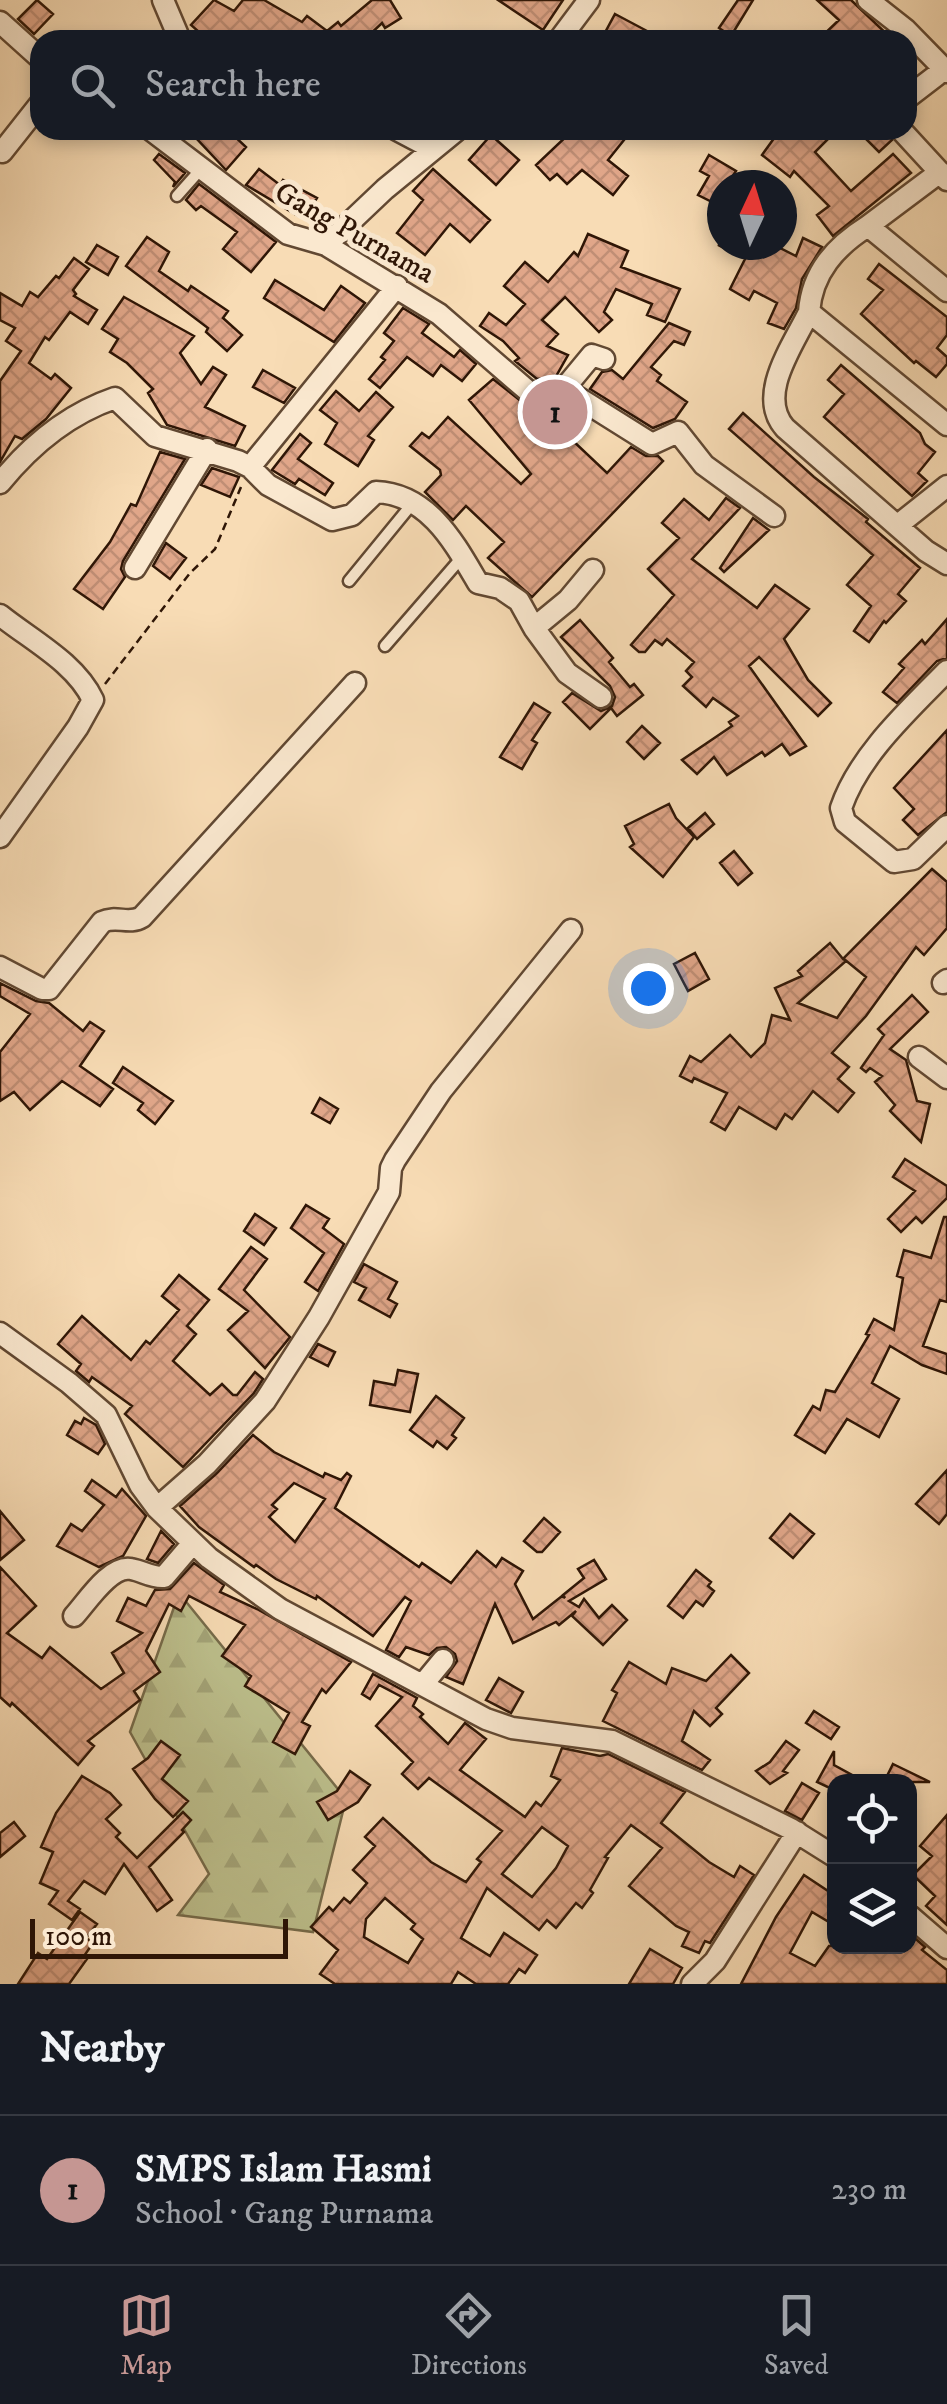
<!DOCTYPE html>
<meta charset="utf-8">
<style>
:root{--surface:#171b24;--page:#20242c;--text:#f1f3f6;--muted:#9ea1a6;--line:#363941;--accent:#c59692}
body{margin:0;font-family:"IM FELL DW Pica",serif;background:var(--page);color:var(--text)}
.controls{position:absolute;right:30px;bottom:30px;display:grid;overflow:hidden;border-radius:20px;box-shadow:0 5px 15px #0003}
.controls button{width:90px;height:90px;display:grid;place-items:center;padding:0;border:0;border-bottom:2px solid var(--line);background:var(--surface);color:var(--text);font:50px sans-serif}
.compass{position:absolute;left:707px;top:170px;width:90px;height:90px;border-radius:50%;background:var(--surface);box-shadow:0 5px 15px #0003;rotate:4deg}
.scale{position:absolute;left:30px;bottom:25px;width:258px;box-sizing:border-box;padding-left:10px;border:5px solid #2f1606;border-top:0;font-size:28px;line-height:35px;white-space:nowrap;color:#2f1606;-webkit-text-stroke:8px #fae8cf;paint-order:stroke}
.you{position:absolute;left:648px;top:988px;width:35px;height:35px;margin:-25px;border:8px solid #fff;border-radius:50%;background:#1a73e8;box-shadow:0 0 0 15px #1a73e833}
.badge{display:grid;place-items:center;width:65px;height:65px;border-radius:50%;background:var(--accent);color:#111;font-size:32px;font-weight:700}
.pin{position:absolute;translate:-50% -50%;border:5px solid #fff;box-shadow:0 2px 10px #0006}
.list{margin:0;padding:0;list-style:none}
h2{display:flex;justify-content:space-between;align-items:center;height:130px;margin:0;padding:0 40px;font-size:42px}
h2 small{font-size:32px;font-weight:400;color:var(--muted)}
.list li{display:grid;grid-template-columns:65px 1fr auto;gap:30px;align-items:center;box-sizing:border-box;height:150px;padding:0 40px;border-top:2px solid var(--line)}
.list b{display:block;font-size:38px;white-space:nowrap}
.list p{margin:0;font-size:32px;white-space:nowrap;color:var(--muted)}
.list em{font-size:32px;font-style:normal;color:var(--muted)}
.icon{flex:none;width:55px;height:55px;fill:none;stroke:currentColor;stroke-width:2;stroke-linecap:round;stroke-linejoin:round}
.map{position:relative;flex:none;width:947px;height:1984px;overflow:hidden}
.search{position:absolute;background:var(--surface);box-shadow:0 5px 15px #0003;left:30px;right:30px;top:30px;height:110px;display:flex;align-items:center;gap:25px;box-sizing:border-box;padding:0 35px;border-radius:30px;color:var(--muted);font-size:38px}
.sheet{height:280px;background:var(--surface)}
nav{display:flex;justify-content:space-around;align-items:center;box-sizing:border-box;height:140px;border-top:2px solid var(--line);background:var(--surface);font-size:28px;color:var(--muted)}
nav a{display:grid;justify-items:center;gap:5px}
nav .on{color:var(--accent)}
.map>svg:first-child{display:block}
.forest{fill:url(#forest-firs);stroke:#766b4a;stroke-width:2.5}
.building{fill:url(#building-cross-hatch);stroke:#2f1606;stroke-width:2.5;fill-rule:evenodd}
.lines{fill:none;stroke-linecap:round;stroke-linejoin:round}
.service-casing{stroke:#614832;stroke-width:15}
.minor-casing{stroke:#614832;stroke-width:25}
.path{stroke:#2f1606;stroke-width:2.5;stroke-dasharray:8 5;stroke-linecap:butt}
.service{stroke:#fae8cf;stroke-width:10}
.minor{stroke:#fae8cf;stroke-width:20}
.labels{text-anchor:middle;stroke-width:10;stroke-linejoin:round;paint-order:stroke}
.street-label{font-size:30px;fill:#2f1606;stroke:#fae8cf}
</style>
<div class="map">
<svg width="947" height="1984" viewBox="0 0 947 1984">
<defs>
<pattern id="forest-firs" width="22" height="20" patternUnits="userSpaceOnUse" patternTransform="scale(2.5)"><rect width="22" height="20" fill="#bdc08d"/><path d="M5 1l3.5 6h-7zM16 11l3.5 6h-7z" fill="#a3a478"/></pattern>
<pattern id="building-cross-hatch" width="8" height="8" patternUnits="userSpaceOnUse" patternTransform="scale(2.5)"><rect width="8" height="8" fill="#e0a689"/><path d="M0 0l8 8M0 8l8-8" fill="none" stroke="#c08e75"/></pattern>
</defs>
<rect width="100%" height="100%" fill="#f8dcb5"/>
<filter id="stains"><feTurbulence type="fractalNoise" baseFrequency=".002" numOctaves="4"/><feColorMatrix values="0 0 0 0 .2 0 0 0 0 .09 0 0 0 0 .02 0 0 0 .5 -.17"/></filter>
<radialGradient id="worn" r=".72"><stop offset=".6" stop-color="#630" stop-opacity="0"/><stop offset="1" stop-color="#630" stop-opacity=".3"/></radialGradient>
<!-- forest -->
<path class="forest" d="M179 1593 346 1799 313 1932 178 1915 209 1874 130 1732Z"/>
<!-- building -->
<path class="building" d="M37 0 53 14 34 34 18 19Z
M214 0 234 11 243 0H264L302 22 307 16 327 31 338 22 341 26 372 0H390L401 18 385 28 382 23 364 40H208L191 25Z
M498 0H563L543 30Z
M738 0H753L731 36 719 28Z
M817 0H851L893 40H818L839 20Z
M615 14 664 40H601Z
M207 130H228L246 147 226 170 197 139Z
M573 130H632L608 160 628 176 613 195 582 170 567 184 557 174 550 180 536 165Z
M780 130H837L815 152 851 191 893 154 911 173 833 236 817 215 829 206 794 171 790 177 762 155Z
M857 130H888L892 140 879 152Z
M491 135 519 160 496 185 469 160Z
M159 154 185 173 173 187 175 182 154 160Z
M709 155 736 171 727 185H722V207L698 195 709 176 700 171Z
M259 169 280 185 283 180 317 198 308 212 304 209 298 216 246 185Z
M433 169 490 220 470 242 450 224 425 255 397 233 423 200 413 191Z
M199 184 276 242 251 272 223 249 237 232 201 206 196 210 186 200Z
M588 234 628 251 621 267 680 289 665 322 647 315 652 304 616 289 604 312 612 320 599 332 565 297 542 320 558 334 547 346 568 355 555 378 537 379 515 361 519 358 503 341 480 326 489 313 506 325 525 304 504 286 525 262 548 282 574 252 578 256Z
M147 237 169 252 159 271 188 291 191 286 228 311 223 318 242 335 227 351 206 332 208 328 126 266Z
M803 238 822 247 802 279 796 308 784 329 768 323 777 303 754 291 749 300 730 289 745 259 718 245H774L796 256Z
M97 245 118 257 108 275 86 262Z
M74 258 89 269 73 290 76 294 74 296 97 310 88 324 70 312 49 340 45 337 29 363 51 379 55 374 71 388 46 419 22 439 15 436 0 462V381L21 351 6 341 15 328 0 320V293L22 306 30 292 38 297 56 276 59 278Z
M879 264 947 317V335L937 348 947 357V364L936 377 916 361 914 363 861 314 883 290 868 279Z
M275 280 324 310 341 286 365 303 334 342 264 298Z
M124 297 194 336 180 353 201 384 213 367 226 375 205 407 245 426 235 446 167 425 148 393 153 389 127 363 110 352 118 339 102 329Z
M403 308 429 324 422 333 454 357 460 350 476 364 462 381 441 365 433 376 407 357 380 388 369 379 385 360 381 357 394 341 384 333Z
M669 323 690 332 684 345 674 341 651 367 661 375 657 381 687 402 675 419 653 428 590 389 602 372 612 370 623 379Z
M841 365 920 433 925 444 935 452 918 473 927 481 912 496 824 417 844 394 828 380Z
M263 370 295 388 284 403 253 387Z
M493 379 526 405 519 411 539 432 551 420 607 473 631 447 646 456H658L663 461 532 597 488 558 504 542 466 506 453 520 425 492 441 475 440 470 410 446 422 433 429 438 448 417 521 484 531 474 469 400Z
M336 391 359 411 376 392 393 407 368 436 374 440 358 466 325 444 337 423 320 410Z
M743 413 814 477 868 519 866 522 920 568 898 594 906 601 886 623 884 621 869 642 854 631 871 606 847 585 873 555 729 429Z
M300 434 311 443 298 459 333 483 325 495 299 479 295 484 272 470Z
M160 452 185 459 123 561 121 569 125 577 103 609 74 589 110 542 131 504 136 506Z
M212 468 239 477 230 497 201 485Z
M726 498 740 508 692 559 757 608 775 585 809 609 784 639 808 680 831 703 818 716 759 657 749 666 806 746 790 755 782 744 765 756 762 752 727 775 714 757 697 774 682 760 732 726 729 722 738 716 713 698 706 707 683 686 692 677 686 671 694 662 667 639 662 645 655 640 645 652H639L631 645 674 595 648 569 679 538 662 523 684 499 709 520Z
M753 518 769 530 724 572 720 568Z
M166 543 186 558 170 579 153 566Z
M947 619V658L937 661 897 703 883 692 904 668 899 664 922 640 925 644Z
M580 620 613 658 609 662 630 687 634 684 643 695 617 716 611 708 590 729 563 702 572 693 601 711 612 706 615 697 610 686 561 637Z
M534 703 550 713 532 740 537 743 522 769 500 757Z
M642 726 660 743 644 759 627 742Z
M947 730V812L918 835 903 820 914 809 894 788Z
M669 804 676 818 694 837 663 877 630 847 634 844 625 826Z
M705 813 714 824 697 839 688 828Z
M734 851 752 873 738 885 720 863Z
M932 869 947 882V928L924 955 916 947 866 1016 832 1053 849 1067 838 1079 854 1093 838 1112 813 1091 792 1119 785 1114 776 1129 739 1107 725 1130 711 1122 727 1093 694 1078 692 1082 680 1076 690 1056 701 1062 730 1035 751 1057 765 1043 772 1015 790 1020 775 988 802 976 798 971 830 943 843 959ZM844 959 866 977 837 1018 798 1003 846 961Z
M695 953 709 979 688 991 674 964Z
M0 983 36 1001 49 1003 83 1031 90 1022 104 1031 80 1066 113 1089 100 1106 62 1081 30 1110 14 1092 0 1101V1052L30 1014 0 996Z
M912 995 928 1012 890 1049 906 1060 917 1101 930 1104 921 1142 890 1111 895 1105 875 1082 882 1076 870 1068 866 1072 861 1068 884 1035 878 1029Z
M123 1067 173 1101 155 1124 138 1110 143 1103 113 1083Z
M320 1098 338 1109 330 1123 312 1113Z
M905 1159 947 1186V1198L922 1223 916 1217 901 1232 888 1219 915 1191 893 1177Z
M306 1205 329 1219 323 1228 344 1244 318 1291 305 1282 324 1253 291 1228Z
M255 1214 276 1228 264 1245 244 1231Z
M944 1217H947V1302L940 1300 923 1346 947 1354V1374L922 1365 890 1346 872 1383 899 1399 879 1437 847 1419 825 1453 795 1435 813 1406 820 1410 826 1390 835 1392 869 1335 866 1334 874 1319 894 1330 903 1278 897 1276 904 1250 931 1258Z
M251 1247 267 1259 244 1290 290 1337 265 1368 228 1330 248 1311 219 1289Z
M364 1264 397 1282 388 1299 397 1304 390 1317 359 1300 366 1288 354 1282Z
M179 1275 209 1300 187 1326 196 1334 173 1361 210 1395 222 1384 233 1395H237L255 1372 263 1379 254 1393 183 1467 125 1414 132 1406 92 1377 89 1382 76 1371 81 1364 58 1344 82 1316 131 1360 146 1341 150 1344 179 1310 162 1296Z
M318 1344 335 1352 328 1366 310 1357Z
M398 1370 418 1374 410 1412 370 1405 374 1381 395 1385Z
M436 1396 464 1418 452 1435 456 1438 447 1449 437 1441 433 1447 410 1430Z
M84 1418 96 1425 105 1444 98 1454 67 1435 75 1421 81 1424Z
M253 1435 274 1452 323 1477 325 1473 341 1480 347 1473 351 1476 335 1508 419 1567 422 1563 451 1583 477 1551 496 1567 502 1558 523 1571 515 1584 533 1619 562 1596 565 1598 563 1595 584 1578 578 1569 594 1560 606 1579 569 1601 579 1607 584 1599 599 1618 612 1605 627 1620 603 1645 572 1616 576 1611 559 1625 556 1622 513 1643 495 1604 463 1684 446 1677 457 1661 455 1654 446 1647 437 1648 429 1655 406 1647 399 1657 386 1650 411 1601 405 1597 373 1636 317 1596 316 1599 276 1579 256 1565 254 1567 199 1527 180 1506 217 1473ZM294 1483 325 1499 295 1542 269 1517 277 1509 272 1505Z
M947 1470V1514L939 1524 916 1504Z
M92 1480 116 1497 122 1489 146 1516 123 1556 99 1567 57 1546 71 1524 82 1531 104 1505 85 1491Z
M0 1511 24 1540 0 1560Z
M790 1514 814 1534 793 1558 770 1538Z
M544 1518 560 1532 542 1552H537L524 1541Z
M161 1531 174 1544 158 1563 147 1559Z
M194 1563 224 1585 220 1592 257 1609 351 1662 326 1693 322 1689 302 1722 310 1726 295 1754 273 1742 289 1713 245 1686 251 1676 222 1656 245 1625 189 1596 181 1611 169 1604 146 1651 160 1672 134 1691 140 1700 88 1741 94 1746 78 1765 12 1703 10 1706 0 1697V1567L36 1606 7 1633 42 1658 50 1647 101 1689 124 1673 112 1653 142 1633 117 1621 128 1598 146 1606 155 1590 170 1589Z
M696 1570 711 1582 708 1586 714 1591 703 1606 696 1601 683 1618 668 1606Z
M731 1655 749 1673 716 1708 722 1714 710 1726 694 1711 682 1741 710 1760 702 1770 603 1721 617 1693 612 1690 629 1662 666 1684 672 1668 706 1681Z
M373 1674 417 1698 413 1706 423 1714 420 1717 448 1744 465 1723 486 1739 460 1770 525 1817 536 1802 541 1806 560 1780 551 1776 562 1748 600 1756 608 1754 685 1792 661 1823 709 1862 734 1877 740 1866 754 1875 710 1943 705 1941 699 1953 682 1946 689 1932 676 1926 629 1886 662 1848 631 1825 605 1857 608 1858 590 1890 593 1893 582 1908 576 1903 556 1928 547 1920 539 1930 487 1888 461 1938 490 1956 504 1933 537 1955 525 1973 519 1969 508 1984H476L458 1972 451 1984H335L320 1974 338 1950 311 1927 329 1907 333 1911 344 1898 350 1903 367 1883 353 1870 375 1846 365 1837 383 1818 431 1862 466 1882 481 1862 477 1859 502 1831 429 1778 418 1789 402 1774 413 1762 376 1726 402 1697 379 1685 370 1699 362 1694ZM542 1827 568 1846 556 1868 532 1897 502 1874ZM385 1898 415 1924 411 1929 423 1939 408 1963 364 1937 366 1919Z
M499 1678 523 1692 511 1713 486 1700Z
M814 1711 839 1727 831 1739 806 1723Z
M161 1741 180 1755 162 1779 188 1801 173 1817 155 1799 133 1769 148 1758Z
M786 1741 799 1750 783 1771 787 1773 770 1784 756 1771 770 1762Z
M834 1751V1765L865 1782H834V1790L817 1782Z
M893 1764 930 1782H884Z
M350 1771 370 1785 358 1802 328 1820 317 1802 337 1791Z
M82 1776 110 1793 121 1805 106 1819 120 1833 116 1837 137 1858 183 1812 191 1820 182 1830 184 1832 149 1867 172 1900 157 1911 124 1864 105 1894 84 1881 68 1901 80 1909 72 1920 49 1904 58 1891 40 1883 53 1852 41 1847 56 1813Z
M802 1783 819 1793 802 1820 785 1811Z
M947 1815V1925L926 1906 935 1896 913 1875 932 1856 920 1846Z
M14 1822 25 1836 0 1857V1833Z
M804 1875 834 1895V1925L812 1912 790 1953 815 1966 829 1946H910V1934L925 1947 922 1950 947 1970V1984H741L776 1917Z
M80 1912 97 1924 86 1938 93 1943 84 1956 87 1959 69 1984H18L38 1953 47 1959Z
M650 1949 682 1968 673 1984H629Z"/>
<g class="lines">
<!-- service casing -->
<g class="service-casing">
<path id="service" d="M177 196 201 169
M349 581 412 504
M385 646 463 556"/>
</g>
<!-- minor casing -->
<g class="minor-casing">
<path id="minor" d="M163 0 180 40
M868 0 905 29 947 72
M0 22 40 58
M559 40 589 0
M907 98 937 75
M151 130 288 234 326 245 439 314 528 391 544 394 566 390 652 444 678 432 704 465 774 516
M397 130 433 149
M901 130 947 180
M2 152 40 104
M868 226 940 172
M326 245 385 189 457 130
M947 291 868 226C836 246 812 272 809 312L947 425
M809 312C793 346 756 395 785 428L926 551 947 564
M563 390 592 355 604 359
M250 467 397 286
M0 483C30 446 68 414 115 398L155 436 238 461 250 467 268 485 332 520 352 515 376 492C429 494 455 544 478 583L500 588 519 601 534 628 568 600 593 570
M898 525 947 486
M135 568 207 449
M0 615C31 640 76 663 93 700L78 727 0 837
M534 628 567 673 601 697
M947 671C909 710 859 755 841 808L845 822 894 862 913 859 947 826
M0 967 42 989H49L102 922C116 915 129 925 142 917L355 683
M943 983 947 980
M919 1057 947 1078
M0 1333 69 1383 106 1415 140 1485 157 1508 209 1558 280 1609 486 1719 512 1728 612 1741 791 1829 834 1856
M157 1508 207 1464 265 1401 319 1317 389 1192 391 1168 395 1160 441 1091 571 930
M74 1616C87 1602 110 1565 131 1569 143 1571 151 1578 164 1577L193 1543
M424 1683 443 1660
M910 1916 947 1948
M692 1984 715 1961 797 1832"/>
</g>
<!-- path -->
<path class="path" d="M105 684 190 573 215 549 241 487"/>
<!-- service -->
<use href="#service" class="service"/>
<!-- minor -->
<use href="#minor" class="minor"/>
</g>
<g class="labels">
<!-- street labels -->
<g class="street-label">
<text transform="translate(355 232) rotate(29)" y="10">Gang Purnama</text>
</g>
</g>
<rect width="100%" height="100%" filter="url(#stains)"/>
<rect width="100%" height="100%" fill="url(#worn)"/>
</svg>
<div class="controls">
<button><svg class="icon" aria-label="locate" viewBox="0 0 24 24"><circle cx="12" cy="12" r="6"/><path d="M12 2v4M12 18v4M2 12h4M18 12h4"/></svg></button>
<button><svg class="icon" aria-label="layers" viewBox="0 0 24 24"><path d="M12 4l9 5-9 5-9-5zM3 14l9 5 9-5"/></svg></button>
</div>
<svg class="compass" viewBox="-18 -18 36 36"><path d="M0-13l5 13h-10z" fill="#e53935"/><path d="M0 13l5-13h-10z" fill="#9ea1a6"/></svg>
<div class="scale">100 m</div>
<div class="you"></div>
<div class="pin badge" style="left:555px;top:412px">1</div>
<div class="search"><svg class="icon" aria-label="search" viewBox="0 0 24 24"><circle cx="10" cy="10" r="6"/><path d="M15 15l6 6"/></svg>Search here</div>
</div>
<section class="sheet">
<h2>Nearby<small></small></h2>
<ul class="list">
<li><span class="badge">1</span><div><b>SMPS Islam Hasmi</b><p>School · Gang Purnama</p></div><em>230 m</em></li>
</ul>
</section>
<nav>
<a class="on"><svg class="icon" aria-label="map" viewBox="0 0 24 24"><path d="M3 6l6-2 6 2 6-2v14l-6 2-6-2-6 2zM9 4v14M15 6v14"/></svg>Map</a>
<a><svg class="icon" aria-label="directions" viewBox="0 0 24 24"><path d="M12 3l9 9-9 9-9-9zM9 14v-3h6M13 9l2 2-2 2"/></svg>Directions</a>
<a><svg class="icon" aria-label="saved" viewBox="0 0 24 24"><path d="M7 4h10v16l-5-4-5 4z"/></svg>Saved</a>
</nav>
